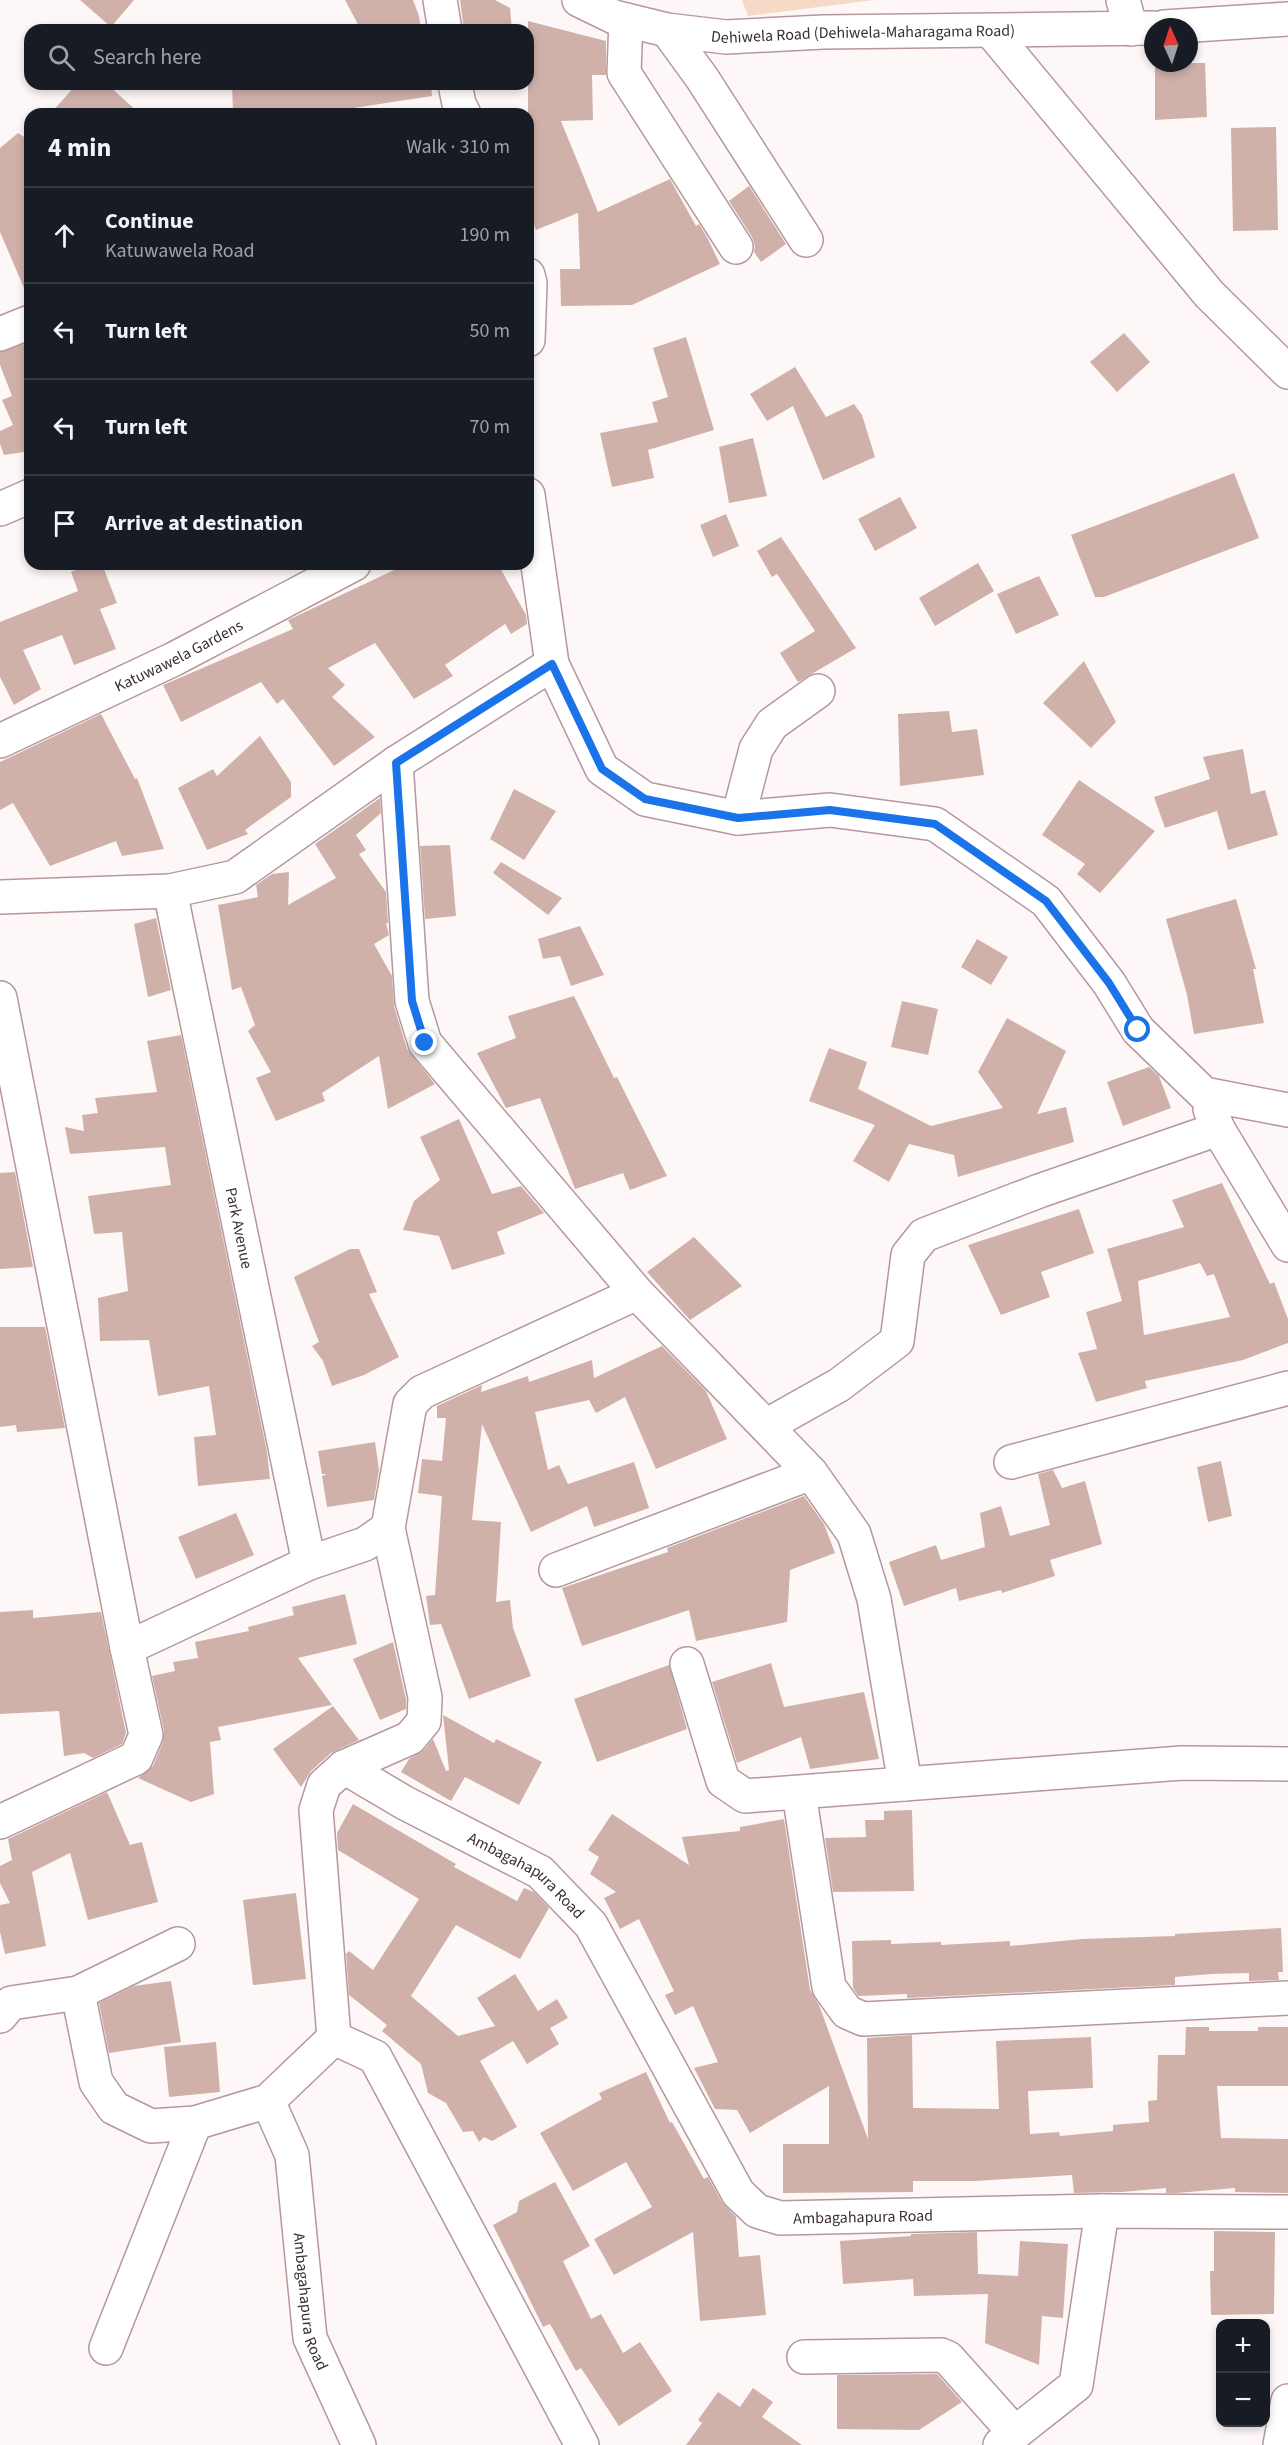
<!DOCTYPE html>
<meta charset="utf-8">
<style>
:root{--surface:#171b24;--page:#242831;--text:#f1f3f6;--muted:#9ea1a6;--line:#363941}
body{margin:0;font-family:"Source Sans 3",sans-serif;background:var(--page);color:var(--text)}
.controls{position:absolute;right:18px;bottom:18px;display:grid;overflow:hidden;border-radius:12px;box-shadow:0 3px 9px #0003}
.controls button{width:54px;height:54px;display:grid;place-items:center;padding:0;border:0;border-bottom:2px solid var(--line);background:var(--surface);color:var(--text);font:30px sans-serif}
.compass{position:absolute;left:1144px;top:18px;width:54px;height:54px;border-radius:50%;background:var(--surface);box-shadow:0 3px 9px #0003;rotate:357deg}
.stop{position:absolute;width:18px;height:18px;margin:-14px;border:4px solid #1a73e8;border-radius:50%;background:#fff}
.stop.end{background:#1a73e8;border-color:#fff;box-shadow:0 2px 6px #0008}
.list{margin:0;padding:0;list-style:none}
h2{display:flex;justify-content:space-between;align-items:center;height:78px;margin:0;padding:0 24px;font-size:26px}
h2 small{font-size:20px;font-weight:400;color:var(--muted)}
.list li{display:grid;grid-template-columns:39px 1fr auto;gap:18px;align-items:center;box-sizing:border-box;height:96px;padding:0 24px;border-top:2px solid var(--line)}
.list b{display:block;font-size:22px;white-space:nowrap}
.list p{margin:0;font-size:20px;white-space:nowrap;color:var(--muted)}
.list em{font-size:20px;font-style:normal;color:var(--muted)}
.icon{flex:none;width:33px;height:33px;fill:none;stroke:currentColor;stroke-width:2;stroke-linecap:round;stroke-linejoin:round}
.map{position:relative;flex:none;width:1288px;height:2445px;overflow:hidden}
.search{position:absolute;background:var(--surface);box-shadow:0 3px 9px #0003;left:24px;top:24px;width:510px;height:66px;display:flex;align-items:center;gap:15px;box-sizing:border-box;padding:0 21px;border-radius:18px;color:var(--muted);font-size:22px}
.panel{position:absolute;background:var(--surface);box-shadow:0 3px 9px #0003;left:24px;top:108px;width:510px;height:462px;border-radius:18px}
.map>svg:first-child{display:block}
.green{fill:#f6dac5}
.building{fill:#d0b1aa;fill-rule:evenodd}
.lines{fill:none;stroke-linecap:round;stroke-linejoin:round}
.minor-casing{stroke:#b6979d;stroke-width:36}
.major-casing{stroke:#b6979d;stroke-width:36}
.minor{stroke:#fff;stroke-width:33}
.major{stroke:#fff;stroke-width:33}
.route{stroke:#1a73e8;stroke-width:8}
.labels{text-anchor:middle;stroke-width:4.5;stroke-linejoin:round;paint-order:stroke}
.street-label{font-size:16px;fill:#3c2f32;stroke:#fff}
</style>
<div class="map">
<svg width="1288" height="2445" viewBox="0 0 1288 2445">
<rect width="100%" height="100%" fill="#fef7f8"/>
<!-- green -->
<path class="green" d="M742 0H874L748 16Z"/>
<!-- building -->
<path class="building" d="M80 0H134L111 27Z
M345 0H413L419 16 421 30H361Z
M460 0H495L510 8 512 30H464Z
M528 21 606 41V75H592L593 120 561 121 598 212 670 179 696 226 699 224 707 237 720 264 632 305 561 306 560 269H580L578 213 536 230 528 209Z
M1155 63H1205L1207 117 1155 120Z
M77 84H107L140 114H50Z
M232 84H431L432 96 334 111V114H233Z
M1276 127 1278 230 1233 231 1231 128Z
M18 133 30 141V302L0 232V148Z
M749 186 786 244 761 262 754 252 755 246 752 237 729 201Z
M1124 333 1150 362 1117 392 1090 362Z
M686 337 714 430 648 450 654 478 612 487 600 433 658 422 652 402 668 397 653 348Z
M30 342V465L24 452 4 455 0 444V431L13 425 2 400 12 396 0 365V352Z
M795 367 826 417 854 404 862 415 875 457 823 480 793 406 767 421 750 394Z
M753 438 767 496 729 503 719 447Z
M1234 473 1259 538 1104 597H1095L1071 535Z
M900 497 917 528 875 551 858 519Z
M726 514 739 546 713 557 700 525Z
M781 537 856 648 798 682 780 653 815 631 777 574 772 577 757 551Z
M978 563 994 591 935 626 919 598Z
M92 564H102L117 603 100 609 116 649 74 665 62 635 23 650 41 689 14 705 0 677V622L78 591 71 572Z
M407 564H498L526 615 527 624 511 634 505 624 445 665 453 676 414 699 375 643 328 668 345 685 332 697 375 737 334 766 283 699 277 704 261 682 181 722 163 685 293 629 288 620Z
M1039 576 1059 615 1016 634 997 594Z
M1084 661 1116 722 1091 748 1043 703Z
M949 711 952 732 977 729 984 775 900 786 898 714Z
M101 714 135 779 137 778 164 849 122 856 116 841 50 866 13 803 0 810V762Z
M260 736 291 782V797L245 830 248 834 207 850 178 788 213 769 217 776Z
M1243 749 1251 794 1265 790 1278 835 1228 850 1217 811 1165 828 1154 797 1210 779 1203 757Z
M1079 780 1155 831 1100 893 1077 874 1085 864 1042 835Z
M514 789 556 811 524 860 490 839Z
M380 798 381 813 356 835 366 850 359 854 386 892 388 923H386L389 935 374 944 392 976 394 1006 407 1049 435 1084 388 1109 379 1056 322 1093 325 1101 276 1121 256 1078 271 1072 248 1031 255 1025 241 987 232 990 218 905 258 897 256 885 272 874 289 872 288 905 336 878 315 844Z
M450 845 456 916 425 919 420 846Z
M501 862 562 898 548 915 493 873Z
M1236 899 1256 969H1253L1264 1023 1194 1034 1187 995 1166 919Z
M156 918 171 990 148 997 134 924Z
M580 926 604 975 571 986 560 956 543 959 538 939Z
M977 939 1008 957 991 985 961 967Z
M574 996 614 1078 617 1077 667 1176 630 1190 623 1173 575 1189 540 1098 506 1108 477 1053 516 1038 508 1016Z
M902 1001 938 1009 928 1055 891 1047Z
M1007 1018 1066 1051 1037 1114 1066 1107 1074 1142 958 1177 954 1155 909 1144 889 1182 853 1161 875 1125 809 1101 829 1048 867 1062 858 1089 931 1126 1003 1108 978 1072Z
M181 1035 267 1452 270 1479 198 1486 194 1437 216 1435 209 1386 158 1396 149 1340 100 1341 98 1298 128 1291 122 1232 94 1234 88 1196 171 1185 165 1147 70 1154 65 1127 84 1131 82 1115 98 1113 95 1098 157 1092 147 1041Z
M1149 1067 1159 1076 1171 1108 1123 1126 1107 1082Z
M459 1119 492 1194 521 1186 544 1213 497 1232 505 1254 452 1270 439 1236 403 1230 414 1201 440 1180 420 1137Z
M15 1172 33 1267 0 1269V1173Z
M1222 1183 1270 1284 1274 1282 1288 1319V1343L1243 1360 1145 1381 1147 1388 1096 1402 1078 1353 1097 1349 1086 1312 1122 1301 1107 1249 1184 1227 1172 1200ZM1200 1263 1207 1276 1214 1274 1230 1317 1144 1335 1138 1281Z
M1079 1209 1094 1253 1041 1272 1050 1297 1001 1315 968 1245Z
M694 1237 742 1286 690 1320 647 1272Z
M350 1249H359L377 1292 369 1294 399 1357 364 1375 332 1386 323 1361 312 1346 319 1342 294 1277Z
M0 1327H45L65 1428 17 1432 16 1425 0 1427Z
M662 1346 706 1391 727 1439 656 1469 625 1397 596 1413 589 1400 535 1412 548 1470 559 1465 568 1484 634 1462 649 1508 594 1527 587 1506 531 1532 482 1424 472 1520 501 1522 496 1602 510 1600 513 1628 531 1676 469 1699 441 1624 430 1625 426 1596 435 1595 442 1496 418 1493 422 1459 442 1461 446 1418H437V1406L482 1385 481 1392 528 1376 529 1382 592 1360 594 1378Z
M375 1442 379 1470 374 1500 327 1507 322 1476 327 1474H322L318 1451Z
M1221 1461 1232 1516 1208 1522 1197 1467Z
M1053 1470 1062 1488 1085 1481 1102 1544 1050 1560 1055 1576 1002 1593 1001 1590 959 1601 956 1588 904 1606 889 1562 936 1545 941 1560 985 1547 980 1513 1001 1506 1010 1536 1050 1525 1038 1474Z
M804 1496 824 1524 835 1553 790 1570 787 1622 696 1641 689 1610 582 1646 562 1588 668 1552 667 1548Z
M236 1513 254 1555 196 1579 178 1537Z
M345 1594 357 1644 298 1658 332 1705 218 1727 221 1740 210 1742 214 1794 191 1802 138 1778 153 1766 163 1742 164 1731 152 1676 175 1671 173 1662 198 1658 195 1642 249 1631 248 1627 294 1615 292 1607Z
M33 1610V1618L101 1612 126 1733 122 1744 93 1758 84 1753 64 1756 59 1711 0 1714V1612Z
M393 1642 406 1699V1709L380 1720 353 1659Z
M771 1663 784 1707 864 1692 879 1759 810 1769 801 1737 737 1763 712 1682Z
M669 1665 687 1729 597 1762 574 1699Z
M333 1706 359 1740 331 1753 311 1771 301 1787 273 1749Z
M443 1715 494 1743 496 1739 542 1762 519 1805 465 1777 451 1801 401 1772 409 1759 424 1750 433 1739 446 1771 449 1770Z
M107 1792 130 1845 142 1842 158 1902 88 1920 70 1853 32 1872 46 1946 5 1954 0 1932V1905L10 1903 0 1883V1866L12 1860 8 1839Z
M353 1804 456 1864 454 1867 517 1901 524 1888 534 1892 549 1908 520 1959 456 1925 411 1996 458 2036 495 2026 477 1998 515 1974 538 2011 557 1999 568 2018 550 2028 559 2044 527 2064 513 2041 480 2061 517 2127 492 2141 484 2137 479 2142 473 2131 463 2132 446 2103 428 2093 421 2064 382 2031 387 2025 349 1995 346 1954 349 1951 373 1970 419 1899 338 1850 337 1833Z
M912 1810 914 1891 833 1892 825 1838 866 1837 865 1820H884V1811Z
M612 1814 689 1865 682 1837 740 1831V1827L784 1819 810 1990 819 2005 868 2139 867 2038 912 2035 913 2108 999 2109 996 2041 1091 2037 1093 2088 1028 2091 1030 2134 1059 2132 1060 2136 1113 2131V2125L1149 2122 1148 2101 1157 2100 1158 2055H1185L1186 2027H1209V2031H1258V2027H1288V2086H1217L1221 2138 1288 2139V2193L1235 2192V2188L1177 2193H1166V2188L1122 2192 1074 2193 1072 2175 975 2181H913V2192L783 2193V2144H829V2086L750 2133 737 2110 715 2109 694 2068 718 2062 693 2006 675 2015 665 1995 674 1991 639 1919 620 1929 604 1898 616 1892 590 1874 599 1857 588 1850Z
M296 1893 306 1979 253 1985 243 1900Z
M1281 1928 1283 1972H1278L1279 1980 1249 1981V1973L1211 1974 1175 1977V1985L907 1998V1994L858 1996 853 1988 852 1941 891 1940V1944L941 1942V1945L1010 1941V1946L1082 1939 1175 1936V1934Z
M171 1981 181 2042 109 2053 99 2003 134 1986Z
M216 2042 220 2092 169 2097 164 2047Z
M646 2072 670 2123 672 2122 704 2179 708 2177 722 2202 736 2217 739 2257 760 2255 766 2315 700 2321 693 2232 614 2275 594 2239 652 2207 626 2162 573 2191 540 2133 602 2099 599 2093Z
M555 2182 590 2246 563 2261 591 2319 601 2314 623 2353 640 2342 672 2391 619 2426 581 2368 576 2371 550 2324 543 2327 493 2225 517 2212 519 2201Z
M1214 2231 1275 2232 1274 2314 1211 2315 1210 2271H1214Z
M977 2232 978 2274 1018 2276 1020 2241 1068 2244 1063 2318 1042 2316 1039 2365 985 2343 988 2294 914 2296 913 2279 843 2284 840 2241 911 2236V2234Z
M937 2374 962 2402 919 2430 837 2429V2375Z
M753 2388 773 2402 762 2417 802 2445H686L702 2423 698 2420 718 2392 740 2407Z"/>
<g class="lines">
<!-- minor casing -->
<g class="minor-casing">
<g id="minor">
<path d="M440 0 445 30"/>
<path d="M1123 0 1131 29"/>
<path d="M626 20 624 73 736 247"/>
<path d="M667 30 702 78 806 240"/>
<path d="M991 31 1209 294 1288 372"/>
<path d="M455 84 459 104 464 114"/>
<path d="M528 275 530 283 528 340"/>
<path d="M0 334 30 322"/>
<path d="M528 495 552 664 602 769 645 799 738 818 830 810 935 824 1046 901 1109 983 1138 1030 1204 1094 1288 1110"/>
<path d="M0 509 30 496"/>
<path id="s1" d="M0 741 174 659 354 564"/>
<path d="M396 763 412 1001 425 1043 637 1293 811 1473 854 1534 874 1599 905 1784"/>
<path d="M738 818 756 749 772 724 818 691"/>
<path id="s2" d="M170 891 309 1563"/>
<path d="M0 897 170 891 235 877 396 763 552 664"/>
<path d="M0 998 127 1648 309 1563 365 1544 388 1528 410 1404 422 1392 637 1293"/>
<path d="M1210 1109 1218 1129 1288 1245"/>
<path d="M766 1426 839 1385 897 1341 908 1255 924 1235 1039 1191 1218 1129"/>
<path d="M1011 1462 1288 1388"/>
<path d="M556 1570 811 1473"/>
<path d="M687 1664 723 1781 745 1796 1182 1763 1288 1764"/>
<path id="s3" d="M344 1767 405 1803 540 1872 591 1925 738 2193 757 2211 780 2218 1102 2211 1288 2212"/>
<path d="M799 1793 829 1987 847 2012 863 2019 1288 1998"/>
<path d="M0 1822 136 1758 146 1735 127 1648"/>
<path d="M78 1993 96 2082 114 2108 151 2126 195 2123 268 2101 334 2038 316 1810 324 1785 344 1767 410 1738 424 1721 425 1697 388 1528"/>
<path d="M0 2016 11 2003 78 1993 178 1944"/>
<path d="M334 2038 375 2057 582 2445"/>
<path id="s4" d="M268 2101 292 2155 310 2338 359 2445"/>
<path d="M106 2348 195 2123"/>
<path d="M804 2357 941 2355 948 2358 1015 2433"/>
<path d="M1000 2445 1076 2385 1102 2211"/>
<path d="M1280 2445 1288 2401"/>
</g>
</g>
<!-- major casing -->
<g class="major-casing">
<g id="major">
<path id="s5" d="M579 0 614 17 667 30 726 37 823 32 1153 28"/>
<path d="M1164 27 1288 19"/>
</g>
</g>
<!-- minor -->
<use href="#minor" class="minor"/>
<!-- major -->
<use href="#major" class="major"/>
</g>
<g class="lines">
<!-- route -->
<path class="route" d="M425 1043 412 1001 396 763 552 664 602 769 645 799 738 818 830 810 935 824 1046 901 1109 983 1138 1030"/>
</g>
<g class="labels">
<!-- street labels -->
<g class="street-label">
<text dy="6" stroke="none"><textPath href="#s5" startOffset="290">Dehiwela Road (Dehiwela-Maharagama Road)</textPath></text>
<text dy="6" stroke="none"><textPath href="#s1" startOffset="198">Katuwawela Gardens</textPath></text>
<text dy="6" stroke="none"><textPath href="#s2" startOffset="344">Park Avenue</textPath></text>
<text dy="6" stroke="none"><textPath href="#s3" startOffset="213">Ambagahapura Road</textPath></text>
<text dy="6" stroke="none"><textPath href="#s3" startOffset="735">Ambagahapura Road</textPath></text>
<text dy="6" stroke="none"><textPath href="#s4" startOffset="207">Ambagahapura Road</textPath></text>
</g>
</g>
</svg>
<div class="controls">
<button>+</button>
<button>−</button>
</div>
<svg class="compass" viewBox="-18 -18 36 36"><path d="M0-13l5 13h-10z" fill="#e53935"/><path d="M0 13l5-13h-10z" fill="#9ea1a6"/></svg>
<div class="stop" style="left:1138px;top:1030px"></div>
<div class="stop end" style="left:425px;top:1043px"></div>
<div class="search"><svg class="icon" aria-label="search" viewBox="0 0 24 24"><circle cx="10" cy="10" r="6"/><path d="M15 15l6 6"/></svg>Search here</div>
<section class="panel">
<h2>4 min<small>Walk · 310 m</small></h2>
<ul class="list">
<li><svg class="icon" aria-label="ahead" viewBox="0 0 24 24"><path d="M12 20V5M6 11l6-6 6 6"/></svg><div><b>Continue</b><p>Katuwawela Road</p></div><em>190 m</em></li>
<li><svg class="icon" aria-label="left" viewBox="0 0 24 24"><path d="M17 20v-9H6M10 6l-5 5 5 5"/></svg><div><b>Turn left</b></div><em>50 m</em></li>
<li><svg class="icon" aria-label="left" viewBox="0 0 24 24"><path d="M17 20v-9H6M10 6l-5 5 5 5"/></svg><div><b>Turn left</b></div><em>70 m</em></li>
<li><svg class="icon" aria-label="arrive" viewBox="0 0 24 24"><path d="M6 21V4h12l-3 4 3 4H6"/></svg><div><b>Arrive at destination</b></div></li>
</ul>
</section>
</div>
